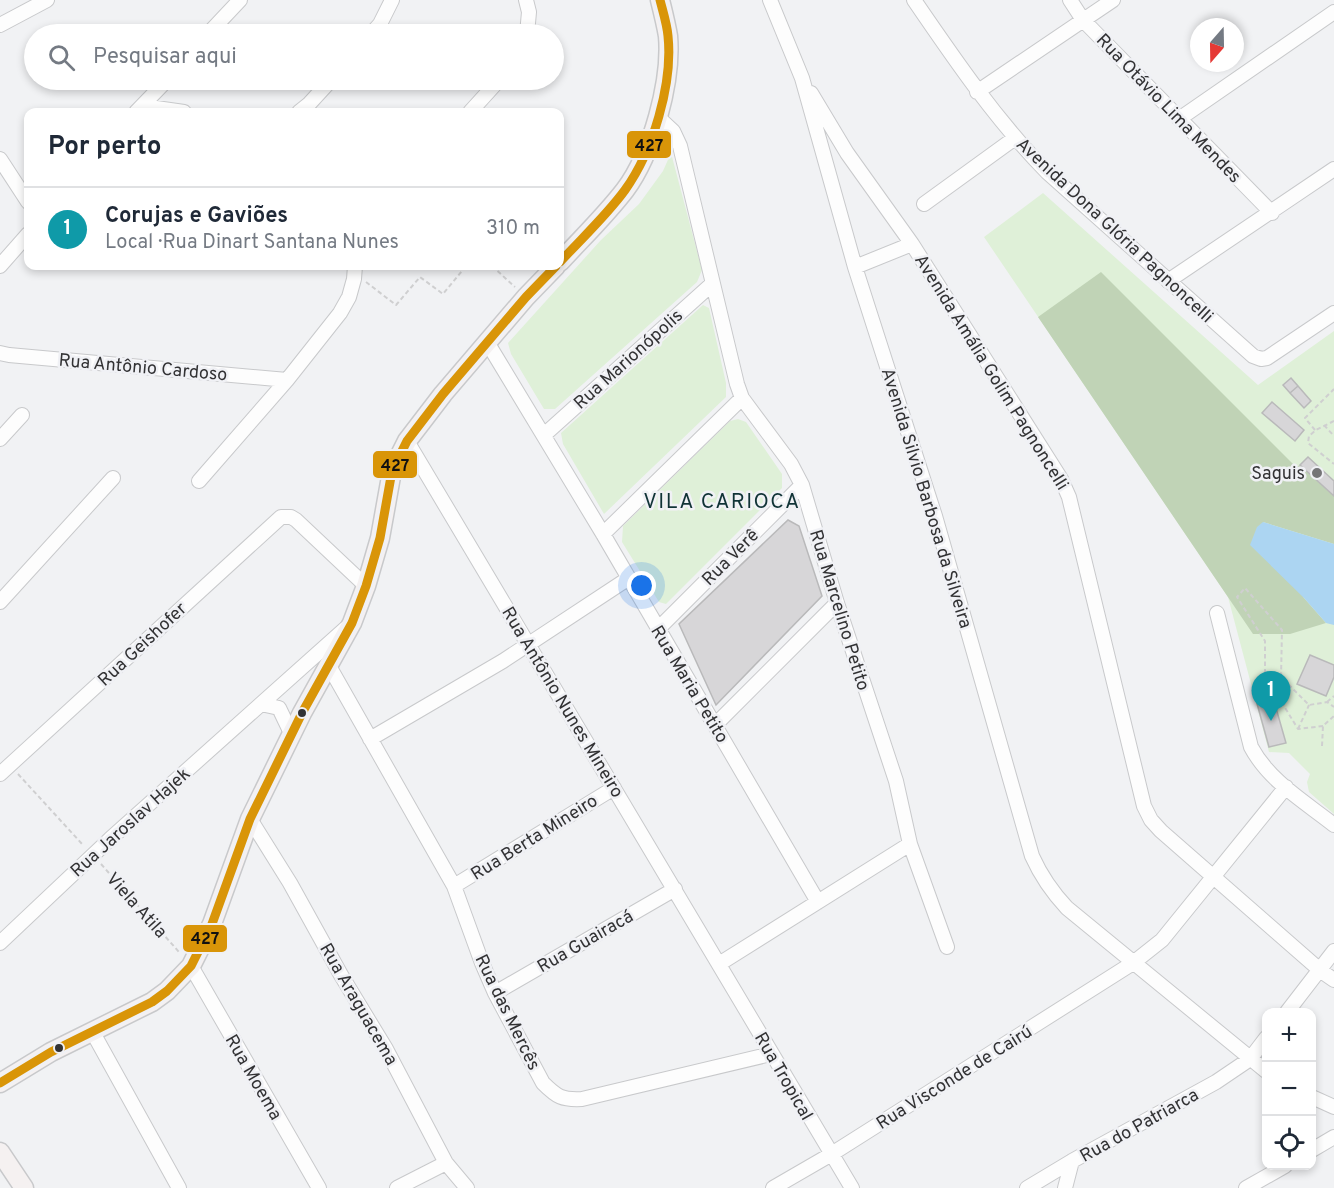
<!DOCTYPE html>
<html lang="pt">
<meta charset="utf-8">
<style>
:root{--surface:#fff;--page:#f6f6f7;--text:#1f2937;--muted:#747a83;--line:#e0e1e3;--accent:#d93025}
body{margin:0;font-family:Overpass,sans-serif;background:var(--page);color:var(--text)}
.controls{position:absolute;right:18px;bottom:18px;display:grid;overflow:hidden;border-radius:12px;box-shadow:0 3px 9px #0003}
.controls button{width:54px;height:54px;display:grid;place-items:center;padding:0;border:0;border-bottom:2px solid var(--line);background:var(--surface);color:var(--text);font:30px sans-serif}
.compass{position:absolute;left:1190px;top:18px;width:54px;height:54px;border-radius:50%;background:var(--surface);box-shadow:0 3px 9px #0003;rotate:200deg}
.you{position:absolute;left:642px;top:586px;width:21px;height:21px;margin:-15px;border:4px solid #fff;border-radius:50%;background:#1a73e8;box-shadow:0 0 0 9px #1a73e833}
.badge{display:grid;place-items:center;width:39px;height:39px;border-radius:50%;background:var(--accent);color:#fff;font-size:20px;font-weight:700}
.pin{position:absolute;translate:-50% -50px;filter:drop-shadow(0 2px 3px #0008)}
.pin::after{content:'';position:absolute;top:32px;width:21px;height:18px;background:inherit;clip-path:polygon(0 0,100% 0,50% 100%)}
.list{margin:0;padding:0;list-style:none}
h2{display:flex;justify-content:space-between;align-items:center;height:78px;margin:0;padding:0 24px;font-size:26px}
h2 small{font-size:20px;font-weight:400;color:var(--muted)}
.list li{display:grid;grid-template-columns:39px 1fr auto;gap:18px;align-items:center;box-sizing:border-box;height:84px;padding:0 24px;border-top:2px solid var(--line)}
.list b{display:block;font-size:22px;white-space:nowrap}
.list p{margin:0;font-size:20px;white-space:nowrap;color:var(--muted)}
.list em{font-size:20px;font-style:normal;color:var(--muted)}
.icon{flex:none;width:33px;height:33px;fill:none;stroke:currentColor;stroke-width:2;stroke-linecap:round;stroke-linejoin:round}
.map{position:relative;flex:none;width:1334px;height:1188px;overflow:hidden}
.search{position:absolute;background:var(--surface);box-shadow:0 3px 9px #0003;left:24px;top:24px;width:540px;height:66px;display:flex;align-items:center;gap:15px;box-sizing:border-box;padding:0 21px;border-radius:33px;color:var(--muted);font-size:22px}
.panel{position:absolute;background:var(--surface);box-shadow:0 3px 9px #0003;left:24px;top:108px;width:540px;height:162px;border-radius:12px}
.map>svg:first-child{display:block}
.green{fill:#dff0d8}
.forest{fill:#c0d3b6}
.water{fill:#acd5f2}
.building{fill:#d7d6d8;stroke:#b9b9ba;stroke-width:1.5}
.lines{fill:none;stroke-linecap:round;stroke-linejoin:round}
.street-casing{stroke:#c8c9cb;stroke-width:16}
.secondary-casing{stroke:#c8c9cb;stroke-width:21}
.path{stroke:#cfcfd0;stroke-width:2;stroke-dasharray:4.5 3;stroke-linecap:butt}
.street{stroke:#fdfdfd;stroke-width:14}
.secondary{stroke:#f5f1f1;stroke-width:18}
.bus-1-casing{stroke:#f0f1f5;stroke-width:14}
.bus-1{stroke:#d99508;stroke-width:9}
.poi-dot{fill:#757577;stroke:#f0f1f5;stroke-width:2}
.bus-dot{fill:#323234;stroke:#f0f1f5;stroke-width:2}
.labels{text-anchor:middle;stroke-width:5;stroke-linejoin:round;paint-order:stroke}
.street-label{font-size:18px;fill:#323234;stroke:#f0f1f5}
.poi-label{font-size:18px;fill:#323234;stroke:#f0f1f5;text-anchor:end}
.quarter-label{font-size:21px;letter-spacing:1.5px;fill:#103336;stroke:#f0f1f5}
.line-badge{stroke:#f0f1f5;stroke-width:2}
.pale-badge-label{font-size:16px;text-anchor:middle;font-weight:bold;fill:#111}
</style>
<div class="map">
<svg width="1334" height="1188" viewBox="0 0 1334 1188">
<rect width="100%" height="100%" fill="#f1f2f4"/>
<!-- green -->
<path class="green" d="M671 153 702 270 697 282 555 409H544L511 354 508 343 601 240 639 204 663 171Z
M1043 193 1258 385 1334 331V814L1309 792 1307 782 1310 774 1289 753 1269 752 1228 597 984 237Z
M703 305 709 308 726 383V397L604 514 563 444 561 433Z
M738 419 746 422 782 474V488L666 604 659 602 622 542 623 526 730 421Z"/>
<!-- forest -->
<path class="forest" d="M1101 272 1296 467 1300 465 1334 496V544L1263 522 1304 598 1326 623 1290 634H1253L1038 317Z"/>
<!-- water -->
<path class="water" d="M1263 522 1334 544V625L1326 623 1304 598 1250 545 1257 527Z"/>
<!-- building -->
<path class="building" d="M1291 378 1298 386 1290 393 1283 385Z
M1298 386 1311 401 1304 408 1290 393Z
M1272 402 1304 430 1295 441 1262 413Z
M1308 457 1334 481V496L1300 465Z
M788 520 799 526 822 596 716 705 679 624Z
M1310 655 1334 665V677L1326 696 1297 684Z
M1272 694 1286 743 1269 747 1256 700Z"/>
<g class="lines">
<!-- street casing -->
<g class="street-casing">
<path id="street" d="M526 0 529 12 527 34
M770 0 802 78 855 267 935 516 1032 856C1041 876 1052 892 1067 908L1266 1071
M914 0C955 60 996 120 1047 172L1253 356 1261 359 1267 358 1334 313
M1070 0 1083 20 1272 213
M0 25 47 0
M208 34 240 0
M371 34 380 24 392 0
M977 92 1113 0
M811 93 847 153 912 244 1061 479 1069 497 1144 806 1151 820 1161 831 1321 971 1334 980
M142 106 184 112
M136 112 167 80
M299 112 309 104 331 80
M470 112 499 80
M658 117 673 131 680 146 737 384 742 398 791 464 802 485 837 603 896 781 910 844 947 947
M1179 119 1334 12
M0 159 28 202
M924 204 1015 138
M0 266 28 234
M855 267 912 244
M1168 281 1334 169
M487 342 603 534 818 902
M0 353 9 355 287 380
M544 435 712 284
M0 439 22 415
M407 441 852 1188
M199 481 287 380 340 313 349 297 354 279 355 266
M603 534 742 398
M0 602 113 478
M1217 613 1251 747C1269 781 1305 802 1334 825
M658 629 802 485
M329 666 454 886 482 963 495 993 543 1083C557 1097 562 1100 582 1099L771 1054
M261 704 279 708 291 733
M715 725 837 603
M370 739 503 661 629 578
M0 774 281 517H291L296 520 366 586
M250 819 290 883 341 975 386 1049 446 1163 467 1188
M454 886 614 788
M0 943 110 839 346 628
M719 964 910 844
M191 966 319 1188
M495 993 675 889
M1287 1012 1334 951
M92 1031 179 1188
M1312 1097 1334 1107
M1312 1150 1334 1137
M397 1188 446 1163
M773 1188 830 1155 1133 963 1162 940 1286 787
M1027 1188 1072 1161 1216 1082 1250 1059 1266 1038
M1065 1188 1072 1161
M1246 1188 1285 1166"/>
</g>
<!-- secondary casing -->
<g class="secondary-casing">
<path id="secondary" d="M560 262C582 238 605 216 625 190 652 154 672 81 668 36 666 24 663 12 660 0
M0 1083 51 1052 152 1002 167 991 191 966 212 924 250 819 302 713 352 623 366 586 380 538 392 471 407 441 443 394 526 297 556 266
M0 1152 24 1188"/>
</g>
<!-- path -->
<path class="path" d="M492 266 515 287
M366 282 396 305 420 277 443 294 466 266
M1334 421 1316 430 1309 436 1308 443 1334 464
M1324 425 1334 436
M1315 430 1305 418 1334 389
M1327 702 1334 696
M1323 726 1298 729 1265 675V641L1237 597 1245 588 1282 630 1281 677 1309 705 1327 702 1334 707
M1298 729 1309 705
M1322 746 1323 726 1334 716
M18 774 83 845
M101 864 179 952"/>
<!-- street -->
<use href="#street" class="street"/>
<!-- secondary -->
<use href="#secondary" class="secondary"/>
<!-- bus-1 casing -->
<g class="bus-1-casing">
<path id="bus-1" d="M560 262C582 238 606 216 625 190 653 151 673 84 668 36 667 24 663 12 660 0
M0 1083 51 1052 152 1002 167 991 191 966 212 924 250 819 302 713 352 623 366 586 380 538 392 471 407 441 443 394 526 297 556 266"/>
</g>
<!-- bus-1 -->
<use href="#bus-1" class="bus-1"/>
</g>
<!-- markers -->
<circle class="poi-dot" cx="1317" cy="473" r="6"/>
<g class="bus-dot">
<circle cx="302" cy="713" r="5"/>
<circle cx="59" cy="1048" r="5"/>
</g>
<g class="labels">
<!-- street labels -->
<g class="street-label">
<text transform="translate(1169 108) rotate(46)" y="6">Rua Otávio Lima Mendes</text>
<text transform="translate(1115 230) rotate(43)" y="6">Avenida Dona Glória Pagnoncelli</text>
<text transform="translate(628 359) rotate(-42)" y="6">Rua Marionópolis</text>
<text transform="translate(143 367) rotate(5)" y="6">Rua Antônio Cardoso</text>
<text transform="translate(992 372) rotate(58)" y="6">Avenida Amália Golim Pagnoncelli</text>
<text transform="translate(927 498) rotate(73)" y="6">Avenida Silvio Barbosa da Silveira</text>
<text transform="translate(730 557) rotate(-45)" y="6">Rua Verê</text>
<text transform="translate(840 610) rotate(73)" y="6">Rua Marcelino Petito</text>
<text transform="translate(142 644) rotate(-43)" y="6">Rua Geishofer</text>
<text transform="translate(690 684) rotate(59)" y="6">Rua Maria Petito</text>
<text transform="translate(563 702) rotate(59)" y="6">Rua Antônio Nunes Mineiro</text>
<text transform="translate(130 822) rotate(-42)" y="6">Rua Jaroslav Hajek</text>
<text transform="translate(534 837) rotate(-32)" y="6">Rua Berta Mineiro</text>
<text transform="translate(137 905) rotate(48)" y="6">Viela Atila</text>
<text transform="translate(585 941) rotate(-30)" y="6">Rua Guairacá</text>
<text transform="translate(359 1004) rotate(60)" y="6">Rua Araguacema</text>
<text transform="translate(508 1012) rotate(64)" y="6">Rua das Mercês</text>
<text transform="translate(784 1076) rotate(60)" y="6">Rua Tropical</text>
<text transform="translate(254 1077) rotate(60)" y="6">Rua Moema</text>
<text transform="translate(954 1077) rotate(-32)" y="6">Rua Visconde de Cairú</text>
<text transform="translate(1139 1125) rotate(-29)" y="6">Rua do Patriarca</text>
</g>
<!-- poi labels -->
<g class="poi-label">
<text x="1305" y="479">Saguis</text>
</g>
<!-- quarter labels -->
<g class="quarter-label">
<text x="722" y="508">VILA CARIOCA</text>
</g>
</g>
<g class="line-badge">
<rect x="626" y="130" width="46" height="29" rx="6" fill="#d99508"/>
<rect x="372" y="450" width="46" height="29" rx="6" fill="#d99508"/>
<rect x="182" y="924" width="46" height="29" rx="6" fill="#d99508"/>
</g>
<g class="pale-badge-label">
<text x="649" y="151">427</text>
<text x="395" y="471">427</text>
<text x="205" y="944">427</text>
</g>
</svg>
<div class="controls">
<button>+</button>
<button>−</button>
<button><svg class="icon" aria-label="locate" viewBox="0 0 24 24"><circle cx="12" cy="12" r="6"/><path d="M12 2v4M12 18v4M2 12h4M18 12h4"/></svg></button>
</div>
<svg class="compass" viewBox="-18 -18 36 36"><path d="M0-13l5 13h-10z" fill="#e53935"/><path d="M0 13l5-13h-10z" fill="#747a83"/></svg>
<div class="you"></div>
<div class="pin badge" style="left:1271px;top:721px;background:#0f9aa8">1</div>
<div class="search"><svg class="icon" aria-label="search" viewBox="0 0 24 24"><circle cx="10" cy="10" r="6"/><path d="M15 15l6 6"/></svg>Pesquisar aqui</div>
<section class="panel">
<h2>Por perto<small></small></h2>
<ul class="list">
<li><span class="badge" style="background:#0f9aa8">1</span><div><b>Corujas e Gaviões</b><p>Local · Rua Dinart Santana Nunes</p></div><em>310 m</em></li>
</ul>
</section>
</div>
